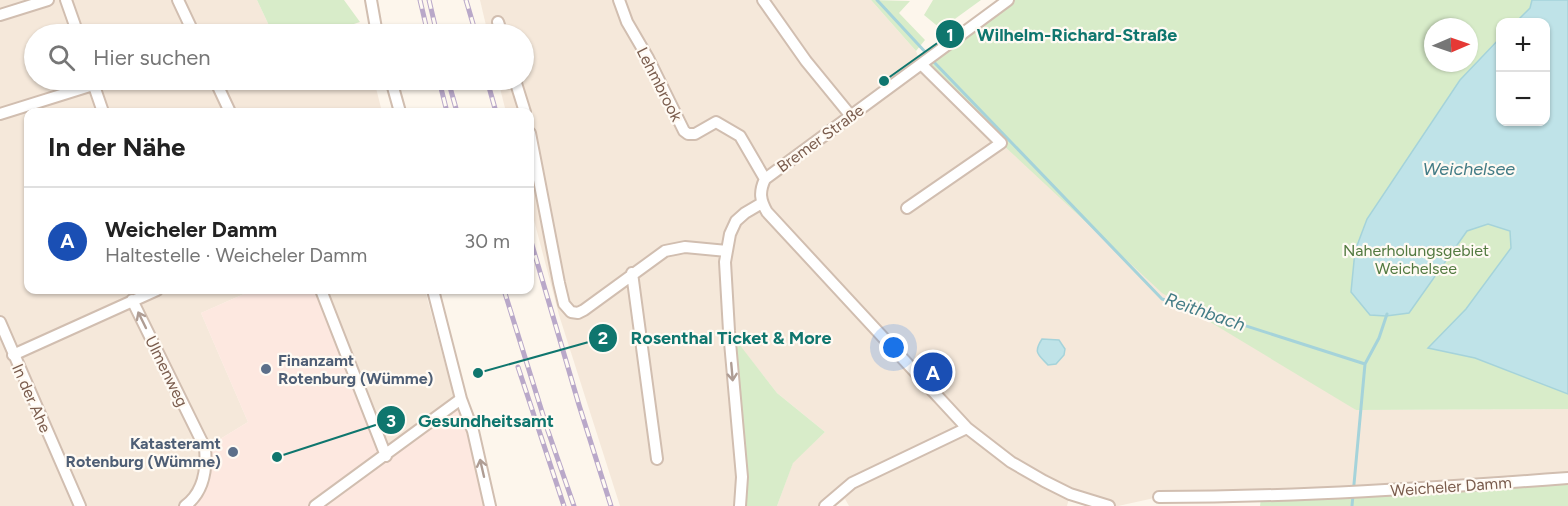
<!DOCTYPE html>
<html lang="de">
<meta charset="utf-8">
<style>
:root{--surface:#fff;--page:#f6f6f6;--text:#222;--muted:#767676;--line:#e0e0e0;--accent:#b45309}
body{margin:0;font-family:Figtree,sans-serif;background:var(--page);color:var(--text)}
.controls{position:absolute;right:18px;top:18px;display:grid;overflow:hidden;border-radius:12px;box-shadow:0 2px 4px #0004}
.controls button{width:54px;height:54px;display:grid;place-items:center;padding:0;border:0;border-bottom:2px solid var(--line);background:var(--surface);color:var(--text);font:30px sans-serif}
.compass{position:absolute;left:1424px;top:18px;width:54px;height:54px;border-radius:50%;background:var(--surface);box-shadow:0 2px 4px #0004;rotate:88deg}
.you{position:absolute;left:894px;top:348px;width:21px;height:21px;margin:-15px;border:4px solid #fff;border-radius:50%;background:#1a73e8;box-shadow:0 0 0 9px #1a73e833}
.badge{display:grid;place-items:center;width:39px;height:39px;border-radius:50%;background:var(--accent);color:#fff;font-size:20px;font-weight:700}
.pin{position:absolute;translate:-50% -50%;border:3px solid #fff;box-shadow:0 2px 6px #0006}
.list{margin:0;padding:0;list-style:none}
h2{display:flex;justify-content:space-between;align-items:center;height:78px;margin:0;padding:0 24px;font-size:26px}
h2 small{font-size:20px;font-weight:400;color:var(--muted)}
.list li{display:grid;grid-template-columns:39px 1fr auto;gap:18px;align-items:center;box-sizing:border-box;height:108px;padding:0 24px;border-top:2px solid var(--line)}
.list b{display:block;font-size:22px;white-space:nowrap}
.list p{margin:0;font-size:20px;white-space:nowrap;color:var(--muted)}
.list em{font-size:20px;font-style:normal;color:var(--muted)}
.icon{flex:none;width:33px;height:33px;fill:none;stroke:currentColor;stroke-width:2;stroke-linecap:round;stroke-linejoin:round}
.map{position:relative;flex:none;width:1568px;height:506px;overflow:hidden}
.search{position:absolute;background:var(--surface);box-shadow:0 2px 4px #0004;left:24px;top:24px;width:510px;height:66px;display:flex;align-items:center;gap:15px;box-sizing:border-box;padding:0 21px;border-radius:33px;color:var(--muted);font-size:22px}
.panel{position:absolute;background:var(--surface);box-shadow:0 2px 4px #0004;left:24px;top:108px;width:510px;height:186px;border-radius:12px}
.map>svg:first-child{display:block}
.residential{fill:#f5e8da}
.commercial{fill:#fde8e0}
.green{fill:#d8ecc9;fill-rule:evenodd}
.water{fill:#bfe3e8;stroke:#a5d3da;stroke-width:1.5}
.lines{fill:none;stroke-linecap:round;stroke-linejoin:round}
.stream{stroke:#a5d3da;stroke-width:3}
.street-casing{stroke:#d1beb0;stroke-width:14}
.street{stroke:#fff;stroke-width:10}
.rail-casing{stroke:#b9a8c9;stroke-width:5}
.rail{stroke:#fffaf3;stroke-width:3;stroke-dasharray:9;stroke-linecap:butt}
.oneway{stroke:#af9d94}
.service-dot{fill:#5c6f8a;stroke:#fffaf3;stroke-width:2}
.labels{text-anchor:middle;stroke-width:4.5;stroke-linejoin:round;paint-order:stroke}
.street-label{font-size:16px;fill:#7a5c4d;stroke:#fffaf3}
.park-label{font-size:16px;fill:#537a41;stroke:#fffaf3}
.service-label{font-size:16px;font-weight:bold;fill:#4e5e75;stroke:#fffaf3;text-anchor:start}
.water-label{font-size:18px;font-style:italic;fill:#437c86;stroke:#fffaf3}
.leader{fill:none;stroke:#0f766e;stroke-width:2}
.callout-dot{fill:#0f766e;stroke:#fffaf3;stroke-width:2}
.mark-label{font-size:18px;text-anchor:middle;font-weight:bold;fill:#fff}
.callout-label{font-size:18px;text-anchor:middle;font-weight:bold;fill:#0f766e;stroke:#fffaf3;stroke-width:4.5;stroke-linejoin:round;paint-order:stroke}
</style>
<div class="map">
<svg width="1568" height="506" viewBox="0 0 1568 506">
<rect width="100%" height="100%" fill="#fdf6ec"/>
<!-- residential -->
<path class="residential" d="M0 0H257L273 34H34V80H374L382 112H28V290H253L201 313 248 422 207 447 202 493 180 506H0Z
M480 0H871L916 51 921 64 1356 410 1568 409V478L1159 497 1118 506H1109L1070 495 1067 506H849L845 499 836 506H777L793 462 825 432 777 393 729 332 740 506H620L559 315 530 205V112H506L498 80H524V34H488Z
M321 290H425L446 368 454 372 461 399 386 456Z"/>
<!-- commercial -->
<path class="commercial" d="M253 290H321L386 455 461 399 490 506H180L202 493 207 447 248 422 201 313Z"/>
<!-- green -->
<path class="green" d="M257 0H344L360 22 323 34H273Z
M871 0 910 1 899 13 925 40 916 51Z
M933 0H981L941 29 924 15Z
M1008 0H1568V409L1356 410 1162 293 1001 143 921 64ZM1500 22H1546V122H1500ZM1433 27H1469V63H1433Z
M729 331 777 393 825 432 793 463 777 506H740Z
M1568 478V506H1260L1261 497Z"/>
<!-- water -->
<path class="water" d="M1532 0H1568V394L1475 358 1428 348 1466 309 1511 248 1510 231 1488 224 1467 231 1409 313 1386 316 1370 315 1351 292 1355 251 1367 219 1460 80 1500 38V122H1546V22H1516L1530 8Z
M1042 339 1059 340 1065 349 1064 355 1056 364 1048 365C1038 354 1033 353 1042 339Z"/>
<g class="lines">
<!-- stream -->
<path class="stream" d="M877 0 928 55
M932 60 1162 299 1365 364 1379 338 1387 314
M1352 506 1365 364"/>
<!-- street casing -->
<g class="street-casing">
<path id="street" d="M66 0 78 34
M178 0 194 34
M371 0 377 34
M619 0 627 22 648 58 684 131 688 134H695L716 122 740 136 765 179
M763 0 806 61 851 116
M1008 0 765 179C759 192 760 200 767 212L967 428 1011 462 1044 481 1070 494 1109 506
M0 15 48 0
M498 22 502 34
M92 80 103 112
M215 80 230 112
M391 80 400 112
M515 80 525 112
M0 114 109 80
M530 133 559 283 564 304 571 312 578 313 584 310 665 251 685 247 727 251
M907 208 1001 143 921 64
M632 273 657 459
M321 290 386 456
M433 290 461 399 473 431 490 506
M132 300 205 448C207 470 204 492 185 506
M0 322 80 506
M13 355 157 290
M1159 497C1296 497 1432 488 1568 478
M315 506 461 399
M740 506 742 477 729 331 725 262 730 234 736 221 745 213 762 203
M825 506 852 483 967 428"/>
</g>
<!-- street -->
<use href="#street" class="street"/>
<!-- rail casing -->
<g class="rail-casing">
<path id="rail" d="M420 0 428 34
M429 0 437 34
M466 0 476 34
M439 80 447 112
M448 80 457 112
M487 80 496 112
M530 238 579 405 611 506
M504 290 548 431 574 506
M518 367 564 506"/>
</g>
<!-- rail -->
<use href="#rail" class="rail"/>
</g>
<!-- one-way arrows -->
<defs><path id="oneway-shaft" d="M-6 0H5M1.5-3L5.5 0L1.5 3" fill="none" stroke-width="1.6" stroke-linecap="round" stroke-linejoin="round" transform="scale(1.5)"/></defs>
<g class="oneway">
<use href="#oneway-shaft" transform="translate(142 320) rotate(-116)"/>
<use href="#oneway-shaft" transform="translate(732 372) rotate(85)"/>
<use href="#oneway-shaft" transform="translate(482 468) rotate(-103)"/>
</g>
<!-- markers -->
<g class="service-dot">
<circle cx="266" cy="369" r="6"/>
<circle cx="233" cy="452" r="6"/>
</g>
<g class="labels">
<!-- street labels -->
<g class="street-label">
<text transform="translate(660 84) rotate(63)" y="6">Lehmbrook</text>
<text transform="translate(820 138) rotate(-36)" y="6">Bremer Straße</text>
<text transform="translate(167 371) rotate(64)" y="6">Ulmenweg</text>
<text transform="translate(32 398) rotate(66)" y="6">In der Ahe</text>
<text transform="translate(1451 486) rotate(-4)" y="6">Weicheler Damm</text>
</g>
<!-- park labels -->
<g class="park-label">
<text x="1416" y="256">Naherholungsgebiet<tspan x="1416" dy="18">Weichelsee</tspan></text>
</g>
<!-- service labels -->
<g class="service-label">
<text x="278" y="366">Finanzamt<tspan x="278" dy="18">Rotenburg (Wümme)</tspan></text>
<text x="221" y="449" text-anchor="end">Katasteramt<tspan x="221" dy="18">Rotenburg (Wümme)</tspan></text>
</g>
<!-- water labels -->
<g class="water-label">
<text x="1469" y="175">Weichelsee</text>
<text transform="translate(1205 312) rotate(19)" y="6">Reithbach</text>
</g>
</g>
<!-- callouts -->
<path class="leader" d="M884 81L950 34M478 373L603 338M277 457L391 420"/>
<g class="callout-dot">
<circle cx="884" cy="81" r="6"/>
<circle cx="478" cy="373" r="6"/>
<circle cx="277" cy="457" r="6"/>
<circle cx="950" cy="34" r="15"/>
<circle cx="603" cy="338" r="15"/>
<circle cx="391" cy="420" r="15"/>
</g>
<g class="mark-label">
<text x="950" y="41">1</text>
<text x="603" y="344">2</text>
<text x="391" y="427">3</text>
</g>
<g class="callout-label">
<text x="1077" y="41">Wilhelm-Richard-Straße</text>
<text x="731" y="344">Rosenthal Ticket &amp; More</text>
<text x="486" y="427">Gesundheitsamt</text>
</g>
</svg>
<div class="controls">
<button>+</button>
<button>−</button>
</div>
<svg class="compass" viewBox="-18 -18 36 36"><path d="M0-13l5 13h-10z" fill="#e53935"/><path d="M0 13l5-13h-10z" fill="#767676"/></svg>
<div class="you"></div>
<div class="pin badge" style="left:933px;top:372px;background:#1a4fb4">A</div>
<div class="search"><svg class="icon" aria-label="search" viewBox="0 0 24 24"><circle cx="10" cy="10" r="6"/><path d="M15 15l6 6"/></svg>Hier suchen</div>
<section class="panel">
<h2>In der Nähe<small></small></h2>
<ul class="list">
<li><span class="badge" style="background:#1a4fb4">A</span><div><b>Weicheler Damm</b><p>Haltestelle · Weicheler Damm</p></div><em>30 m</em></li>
</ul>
</section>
</div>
